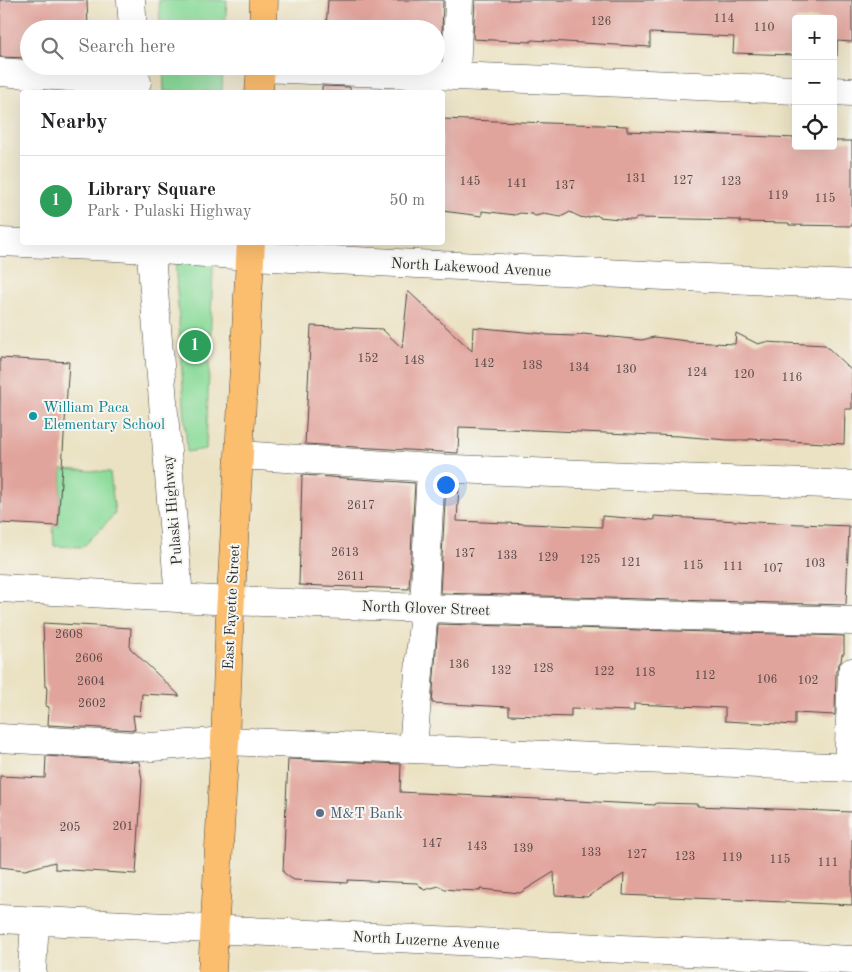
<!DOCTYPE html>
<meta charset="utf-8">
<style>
:root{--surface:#fff;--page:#f2f2f2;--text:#202124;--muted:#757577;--line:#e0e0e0;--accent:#2563eb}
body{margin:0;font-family:"Old Standard TT",serif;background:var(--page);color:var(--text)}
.controls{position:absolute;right:15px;top:15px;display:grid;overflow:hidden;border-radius:5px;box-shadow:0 5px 20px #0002}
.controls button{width:45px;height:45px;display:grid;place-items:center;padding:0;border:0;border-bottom:1px solid var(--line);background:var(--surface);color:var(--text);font:25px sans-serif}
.you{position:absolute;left:445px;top:484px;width:18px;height:18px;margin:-12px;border:4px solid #fff;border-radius:50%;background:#1a73e8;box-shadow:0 0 0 8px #1a73e833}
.badge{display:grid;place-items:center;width:32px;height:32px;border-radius:50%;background:var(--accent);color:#fff;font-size:16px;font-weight:700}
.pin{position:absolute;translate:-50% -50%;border:2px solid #fff;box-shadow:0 1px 5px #0006}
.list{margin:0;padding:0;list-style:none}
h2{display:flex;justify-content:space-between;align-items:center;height:65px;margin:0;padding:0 20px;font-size:21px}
h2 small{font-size:16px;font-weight:400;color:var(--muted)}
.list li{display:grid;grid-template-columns:32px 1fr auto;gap:15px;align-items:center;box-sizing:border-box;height:90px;padding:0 20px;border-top:1px solid var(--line)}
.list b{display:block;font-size:19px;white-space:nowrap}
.list p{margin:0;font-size:16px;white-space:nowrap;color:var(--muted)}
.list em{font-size:16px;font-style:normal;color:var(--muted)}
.icon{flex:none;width:28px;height:28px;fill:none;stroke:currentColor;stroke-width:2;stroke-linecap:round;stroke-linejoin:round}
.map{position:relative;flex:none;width:852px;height:972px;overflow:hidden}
.search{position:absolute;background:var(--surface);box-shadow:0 5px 20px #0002;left:20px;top:20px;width:425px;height:55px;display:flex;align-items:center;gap:12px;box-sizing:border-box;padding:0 18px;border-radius:28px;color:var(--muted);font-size:19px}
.panel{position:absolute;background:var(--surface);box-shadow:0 5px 20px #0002;left:20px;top:90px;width:425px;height:155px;border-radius:5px}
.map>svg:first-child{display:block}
.green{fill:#8bdb9a;stroke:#5b8362}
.building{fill:#e1a49c}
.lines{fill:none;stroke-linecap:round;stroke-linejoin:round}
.minor-casing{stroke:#484642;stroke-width:29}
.major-casing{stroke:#484642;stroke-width:29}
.minor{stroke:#fff;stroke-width:28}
.major{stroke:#fbbd6e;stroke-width:28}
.culture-dot{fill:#0f9aa8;stroke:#f6f6f2;stroke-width:2}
.service-dot{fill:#5c6f8a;stroke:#f6f6f2;stroke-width:2}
.labels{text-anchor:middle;stroke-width:4;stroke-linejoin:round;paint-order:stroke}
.number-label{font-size:12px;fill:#584947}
.street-label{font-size:15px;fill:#2b2b2b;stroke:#f6f6f2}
.culture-label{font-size:15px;fill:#0d838f;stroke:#f6f6f2;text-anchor:start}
.service-label{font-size:15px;fill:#4e5e75;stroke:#f6f6f2;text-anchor:start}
</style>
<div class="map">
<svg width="852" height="972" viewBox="0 0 852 972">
<rect width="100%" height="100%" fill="#f6f6f2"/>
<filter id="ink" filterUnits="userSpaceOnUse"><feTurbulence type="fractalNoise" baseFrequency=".02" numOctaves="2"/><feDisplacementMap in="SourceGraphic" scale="10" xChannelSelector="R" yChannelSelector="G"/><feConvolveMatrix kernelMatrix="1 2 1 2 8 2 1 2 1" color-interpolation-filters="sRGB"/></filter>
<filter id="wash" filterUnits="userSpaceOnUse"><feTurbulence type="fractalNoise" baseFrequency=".0096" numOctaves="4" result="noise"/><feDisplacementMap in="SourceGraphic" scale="20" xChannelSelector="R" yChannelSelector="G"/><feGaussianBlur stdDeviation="1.12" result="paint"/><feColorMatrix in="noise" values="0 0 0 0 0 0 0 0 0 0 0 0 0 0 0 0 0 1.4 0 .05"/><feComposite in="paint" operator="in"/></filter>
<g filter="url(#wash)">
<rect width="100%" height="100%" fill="#ebe2c3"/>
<!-- green -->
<path class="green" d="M159 0H227L225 29H160Z
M163 66H223L222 92H164Z
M174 243H214L206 449 187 452Z
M62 469 110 472 115 514 83 547 54 546 53 526H58Z"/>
<g id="blocks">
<!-- building -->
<path class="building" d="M0 0H87L88 29H29V58L0 57Z
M328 0H443L442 37H436V29H326Z
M475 0H852V42L837 41V56H833V19H796V54L794 53V55L733 53 734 37 650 33V47L531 40V42L473 39Z
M322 86 350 87V92H322Z
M442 119 627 126V131L796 138V146H833V140H836V141H852V226L789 225V223L740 222V220L637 218 634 220H630L599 217 597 215 585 218 580 217 570 212 561 217 544 214 535 216 532 214 520 213 515 215 482 211V216L442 211Z
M408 291 472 351 473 327 545 334 546 335 576 336 583 334 642 340 654 337 687 341 688 342 735 344 736 333 758 344 765 342 825 345 852 371V409H845L844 444 749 439V440H727L679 436 459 427 458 453 305 444 311 326 382 329 402 348Z
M0 358 69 362 58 526 0 523Z
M302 475 415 483 409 589 299 585Z
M446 484 459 485 457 521 602 527V516L654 520V516L753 522 849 526 846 605 440 593Z
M43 623 131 628 130 648 180 696 142 694 140 716 133 715 135 730 48 725 49 707 46 706 47 687H45Z
M438 624 844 636V654H842L841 661 839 664 836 671 835 715 795 713V725L725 721V708L634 704V711L571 709V717L509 715V707L432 703Z
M46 756 139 762 142 780 136 874 55 869V862L25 870 0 867V776L45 778Z
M288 759 401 764 400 792 655 805 656 803 698 804 697 806 852 812V905L623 895 624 874 587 897 555 895 554 872 520 893 480 889V891L455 890 445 889 439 886 424 890 417 883 348 880 347 883 294 880 289 877 283 872Z"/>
</g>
</g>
<g filter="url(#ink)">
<use href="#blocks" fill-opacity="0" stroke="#484642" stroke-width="1"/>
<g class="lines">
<!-- minor casing -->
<g class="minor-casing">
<path id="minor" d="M131 0 133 29
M261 68 796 90
M0 72 137 82
M456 76 459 0
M833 91 852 92
M0 242 115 247 251 256 852 285
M150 242 179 598
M240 455 431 468 852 485
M0 588 231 601 424 608 852 621
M0 738 152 747 225 741 852 768
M413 749 424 608 431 468
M848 768 852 672
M0 919 852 960
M32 972 35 921"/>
</g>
<!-- major casing -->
<g class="major-casing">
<path id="major" d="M263 29 264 0
M259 92 261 66
M212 972 225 741 230 614 251 242"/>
</g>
<!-- minor -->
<use href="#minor" class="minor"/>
<!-- major -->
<use href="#major" class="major"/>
</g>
</g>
<!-- markers -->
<circle class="culture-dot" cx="33" cy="416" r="5"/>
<circle class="service-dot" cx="320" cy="813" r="5"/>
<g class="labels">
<!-- number labels -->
<g class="number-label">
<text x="724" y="22">114</text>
<text x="601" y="25">126</text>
<text x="764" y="31">110</text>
<text x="636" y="182">131</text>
<text x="683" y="184">127</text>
<text x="470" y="185">145</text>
<text x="731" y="185">123</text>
<text x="517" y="187">141</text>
<text x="565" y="189">137</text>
<text x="778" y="199">119</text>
<text x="825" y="202">115</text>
<text x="368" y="362">152</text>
<text x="414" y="364">148</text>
<text x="484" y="367">142</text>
<text x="532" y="369">138</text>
<text x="579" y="371">134</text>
<text x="626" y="373">130</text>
<text x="697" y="376">124</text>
<text x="744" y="378">120</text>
<text x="792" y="381">116</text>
<text x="361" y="509">2617</text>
<text x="345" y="556">2613</text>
<text x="465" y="557">137</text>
<text x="507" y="559">133</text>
<text x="548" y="561">129</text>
<text x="590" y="563">125</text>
<text x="631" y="566">121</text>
<text x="815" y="567">103</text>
<text x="693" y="569">115</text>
<text x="733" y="570">111</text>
<text x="773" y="572">107</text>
<text x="351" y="580">2611</text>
<text x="69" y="638">2608</text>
<text x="89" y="662">2606</text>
<text x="459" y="668">136</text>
<text x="543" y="672">128</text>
<text x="501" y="674">132</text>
<text x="604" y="675">122</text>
<text x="645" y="676">118</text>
<text x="705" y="679">112</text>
<text x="767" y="683">106</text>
<text x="808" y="684">102</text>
<text x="91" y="685">2604</text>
<text x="92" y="707">2602</text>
<text x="123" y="830">201</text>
<text x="70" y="831">205</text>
<text x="432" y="847">147</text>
<text x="477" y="850">143</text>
<text x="523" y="852">139</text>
<text x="591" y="856">133</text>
<text x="637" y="858">127</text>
<text x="685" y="860">123</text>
<text x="732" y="861">119</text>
<text x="780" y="863">115</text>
<text x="828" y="866">111</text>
</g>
<!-- street labels -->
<g class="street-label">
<text transform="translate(471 267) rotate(3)" y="5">North Lakewood Avenue</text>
<text transform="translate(172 510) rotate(-95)" y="5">Pulaski Highway</text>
<text transform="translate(231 607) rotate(-87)" y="5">East Fayette Street</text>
<text transform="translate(426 608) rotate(2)" y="5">North Glover Street</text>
<text transform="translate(426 940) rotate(3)" y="5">North Luzerne Avenue</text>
</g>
<!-- culture labels -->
<g class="culture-label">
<text x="43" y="412">William Paca<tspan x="43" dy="17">Elementary School</tspan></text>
</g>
<!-- service labels -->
<g class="service-label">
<text x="330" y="818">M&amp;T Bank</text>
</g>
</g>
</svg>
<div class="controls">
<button>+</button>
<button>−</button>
<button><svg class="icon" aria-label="locate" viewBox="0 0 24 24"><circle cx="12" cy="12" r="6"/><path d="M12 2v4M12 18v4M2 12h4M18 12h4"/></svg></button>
</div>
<div class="you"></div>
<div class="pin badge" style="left:195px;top:346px;background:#2e9e5b">1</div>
<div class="search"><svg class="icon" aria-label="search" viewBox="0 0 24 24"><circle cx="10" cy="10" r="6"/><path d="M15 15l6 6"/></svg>Search here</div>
<section class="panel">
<h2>Nearby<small></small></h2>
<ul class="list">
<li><span class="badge" style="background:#2e9e5b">1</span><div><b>Library Square</b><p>Park · Pulaski Highway</p></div><em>50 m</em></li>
</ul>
</section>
</div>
